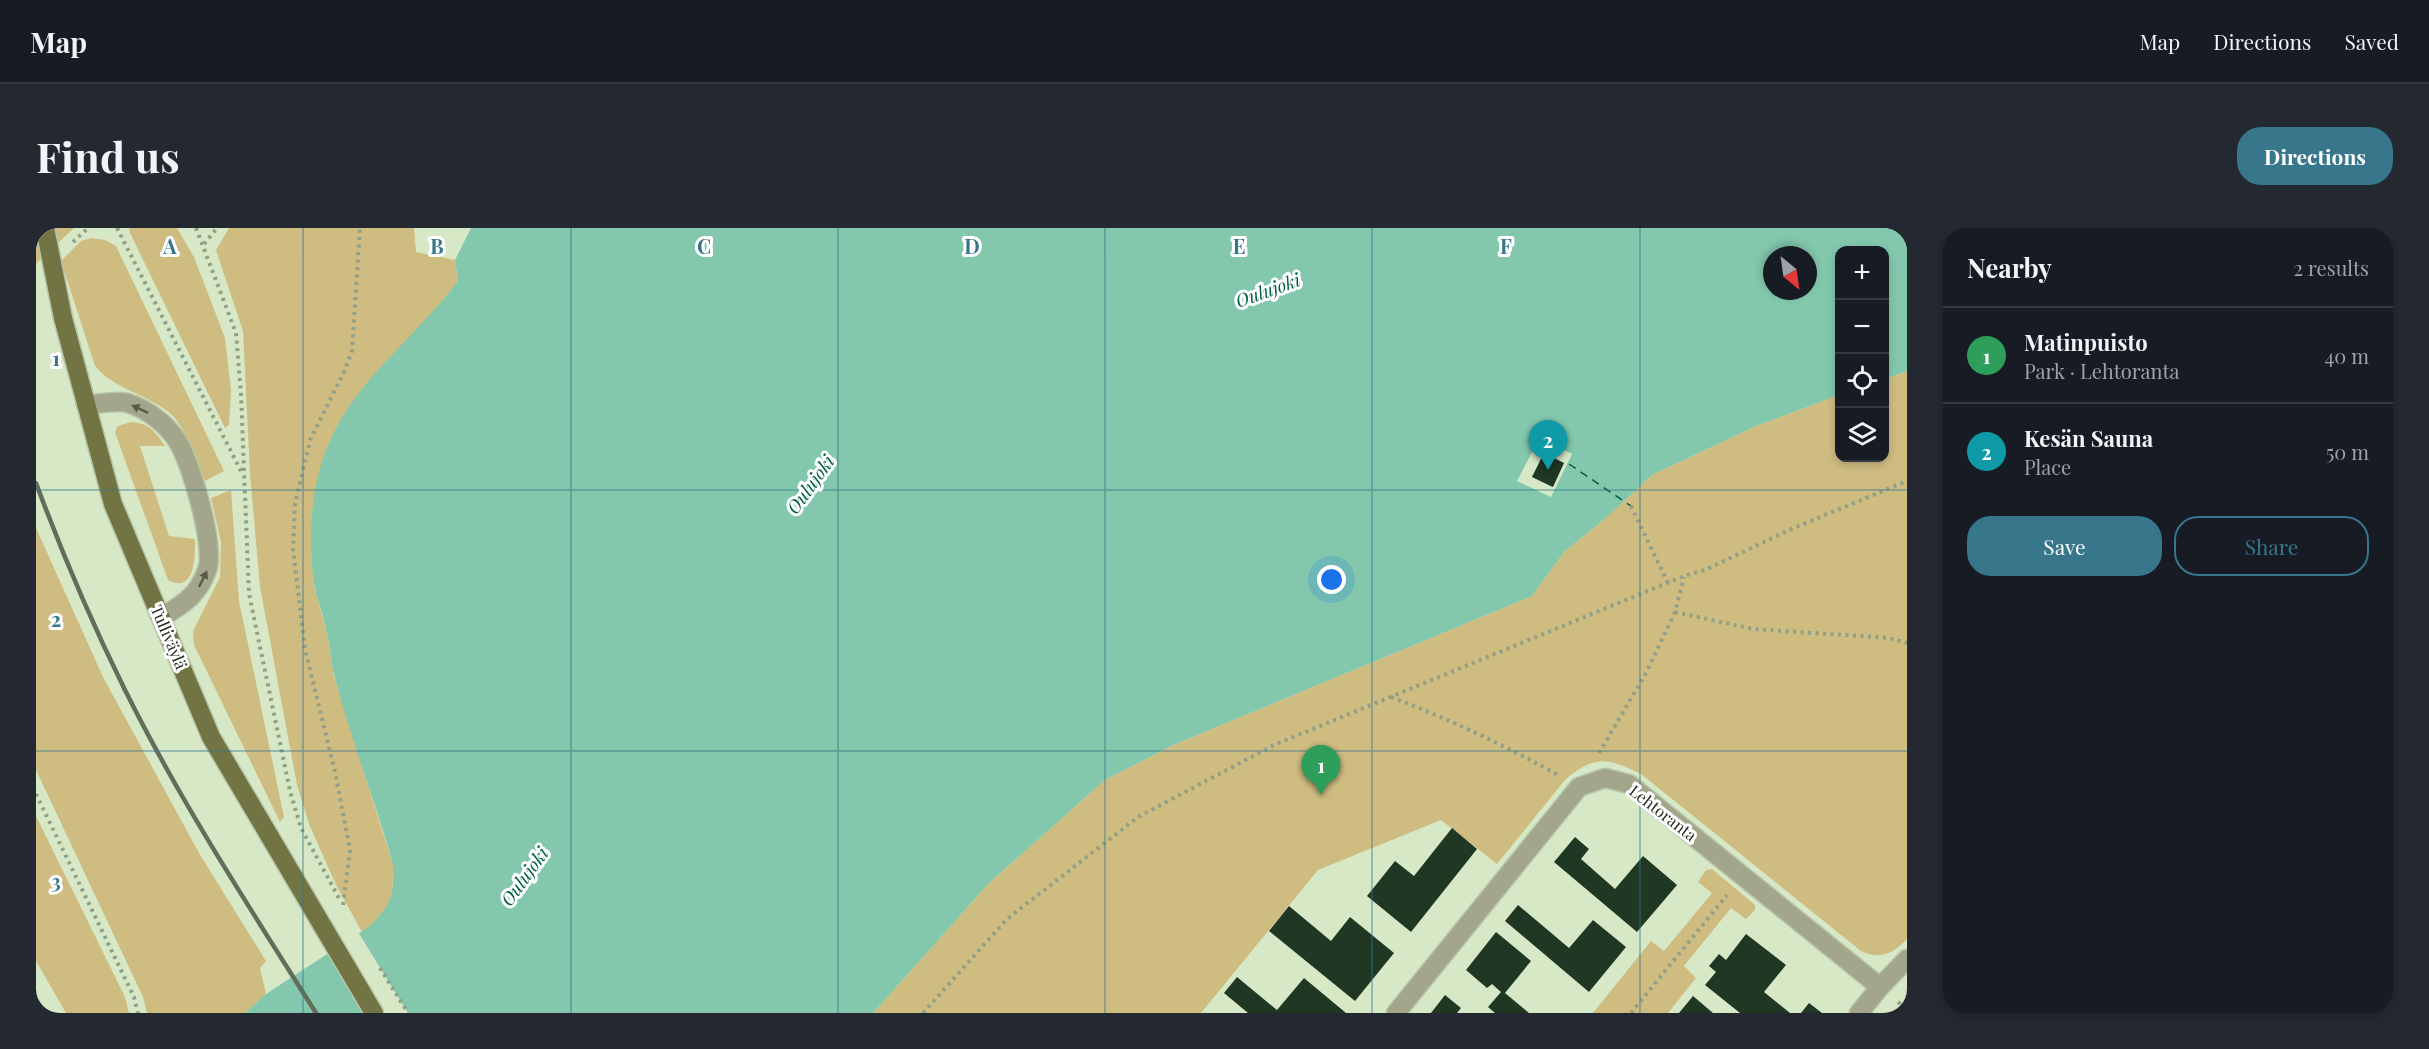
<!DOCTYPE html>
<meta charset="utf-8">
<style>
:root{--surface:#171b24;--page:#242831;--text:#f1f3f6;--muted:#9ea1a6;--line:#363941;--accent:#37768b}
body{margin:0;font-family:"Playfair Display",serif;background:var(--page);color:var(--text)}
.controls{position:absolute;right:18px;top:18px;display:grid;overflow:hidden;border-radius:12px;box-shadow:0 3px 9px #0003}
.controls button{width:54px;height:54px;display:grid;place-items:center;padding:0;border:0;border-bottom:2px solid var(--line);background:var(--surface);color:var(--text);font:30px sans-serif}
.compass{position:absolute;left:1727px;top:18px;width:54px;height:54px;border-radius:50%;background:var(--surface);box-shadow:0 3px 9px #0003;rotate:151deg}
.you{position:absolute;left:1296px;top:352px;width:21px;height:21px;margin:-15px;border:4px solid #fff;border-radius:50%;background:#1a73e8;box-shadow:0 0 0 9px #1a73e833}
.badge{display:grid;place-items:center;width:39px;height:39px;border-radius:50%;background:var(--accent);color:#fff;font-size:20px;font-weight:700}
.pin{position:absolute;translate:-50% -50px;filter:drop-shadow(0 2px 3px #0008)}
.pin::after{content:'';position:absolute;top:32px;width:21px;height:18px;background:inherit;clip-path:polygon(0 0,100% 0,50% 100%)}
.list{margin:0;padding:0;list-style:none}
h2{display:flex;justify-content:space-between;align-items:center;height:78px;margin:0;padding:0 24px;font-size:26px}
h2 small{font-size:20px;font-weight:400;color:var(--muted)}
.list li{display:grid;grid-template-columns:39px 1fr auto;gap:18px;align-items:center;box-sizing:border-box;height:96px;padding:0 24px;border-top:2px solid var(--line)}
.list b{display:block;font-size:22px;white-space:nowrap}
.list p{margin:0;font-size:20px;white-space:nowrap;color:var(--muted)}
.list em{font-size:20px;font-style:normal;color:var(--muted)}
.actions{display:flex;gap:12px;padding:18px 24px}
.actions a{flex:1;padding:14px 0;border:2px solid var(--accent);border-radius:24px;text-align:center;font-size:21px;color:var(--accent)}
.actions .main{background:var(--accent);color:#fff}
.icon{flex:none;width:33px;height:33px;fill:none;stroke:currentColor;stroke-width:2;stroke-linecap:round;stroke-linejoin:round}
.map{position:relative;flex:none;width:1871px;height:785px;overflow:hidden;border-radius:24px}
header{display:flex;align-items:center;gap:36px;box-sizing:border-box;height:84px;padding:0 30px;background:var(--surface);border-bottom:2px solid var(--line)}
header strong{font-size:28px}
nav{display:flex;gap:33px;margin-inline-start:auto;font-size:21px}
.intro{display:flex;align-items:center;justify-content:space-between;box-sizing:border-box;height:144px;padding:0 36px}
h1{margin:0;font-size:42px}
.button{padding:15px 27px;border-radius:24px;background:var(--accent);color:#fff;font-size:21px;font-weight:700}
main{display:flex;gap:36px;padding:0 36px}
aside{flex:1;background:var(--surface);border-radius:24px;box-shadow:0 3px 9px #0003}
.map>svg:first-child{display:block}
.green{fill:#cfbc81}
.water{fill:#83c8ac;fill-rule:evenodd}
.pier{fill:#d7e8c7;fill-rule:evenodd}
.lines{fill:none;stroke-linecap:round;stroke-linejoin:round}
.ferry{stroke:#005e44;stroke-width:1.5;stroke-dasharray:8 6;stroke-linecap:butt}
.building{fill:#1f3723}
.minor-casing{stroke:#b7c6a9;stroke-width:21}
.major-casing{stroke:#b7c6a9;stroke-width:21}
.path{stroke:#919f85;stroke-width:4;stroke-dasharray:3 4.5;stroke-linecap:butt}
.minor{stroke:#a4a68c;stroke-width:18}
.major{stroke:#727444;stroke-width:18}
.rail{stroke:#636e5a;stroke-width:4.5}
.major-bridge-casing{stroke:#b7c6a9;stroke-width:21;stroke-linecap:butt}
.major-bridge{stroke:#727444;stroke-width:18}
.oneway{fill:#575c4a}
.grid{fill:none;stroke:#37768b;stroke-width:1.5;stroke-opacity:0.55}
.labels{text-anchor:middle;stroke-width:6;stroke-linejoin:round;paint-order:stroke}
.street-label{font-size:16px;fill:#242b1e;stroke:#fff}
.water-label{font-size:18px;font-style:italic;fill:#005e44;stroke:#fff}
.grid-label{font-size:20px;text-anchor:middle;font-weight:bold;fill:#37768b;stroke:#fff;stroke-width:6;stroke-linejoin:round;paint-order:stroke}
</style>
<header>
<strong>Map</strong>
<nav><a>Map</a><a>Directions</a><a>Saved</a></nav>
</header>
<div class="intro"><h1>Find us</h1><a class="button">Directions</a></div>
<main>
<div class="map">
<svg width="1871" height="785" viewBox="0 0 1871 785">
<rect width="100%" height="100%" fill="#d7e8c7"/>
<!-- green -->
<path class="green" d="M7 0H38L0 36V6Z
M93 0H141L158 29 189 110 195 162 193 197 189 200 94 5Z
M193 0H378L380 24 419 32 422 53 407 73 333 153 300 200 275 319 278 358 291 404 298 448 357 637C358 668 355 686 326 704L300 657 273 596 261 557 224 359 214 246 207 103 180 22Z
M55 10 69 12 80 18 188 243 169 253C160 234 150 200 135 186 112 166 79 162 59 138L25 33 45 13Z
M1871 143V711C1857 726 1844 732 1825 723L1605 546C1572 530 1559 526 1529 552L1461 636 1405 592 1282 642 1165 785H837L954 654 1069 552 1135 518 1496 368 1528 324 1571 289 1616 247 1720 198 1803 167 1804 230H1848L1849 151Z
M95 194C113 195 120 204 129 218H104L133 308 159 311C159 326 160 367 132 352L79 204 82 198Z
M195 262 203 373 248 589 244 594 158 417 157 403 184 349 185 314 175 270Z
M0 300 67 449 163 625 230 733 224 740 230 766 209 785H111L107 769 0 542Z
M0 588 89 769 93 785H30L0 733Z
M1676 641 1719 677V682L1710 691 1695 680 1648 738 1660 750 1632 785H1557L1615 713 1628 723 1676 665 1662 654 1670 642Z"/>
<!-- water -->
<path class="water" d="M435 0H1871V143L1849 151 1848 22H1804L1803 167 1720 198 1616 247 1571 289 1528 324 1496 368 1135 518 1069 552 954 654 837 785H209L230 766 334 698C356 675 358 668 357 637 340 574 315 513 299 450 295 435 294 419 291 405 288 388 281 372 278 356 271 304 275 247 300 200 330 144 384 104 422 53L419 32ZM1736 27H1772V63H1736Z"/>
<!-- pier -->
<path class="pier" d="M1504 209 1536 226 1515 269 1481 253ZM1508 225 1528 235 1516 259 1496 249Z
M322 704 372 785H338L297 719Z"/>
<g class="lines">
<!-- ferry -->
<path class="ferry" d="M1533 236 1595 278"/>
</g>
<!-- building -->
<path class="building" d="M1508 225 1528 235 1517 259 1496 249Z
M1416 600 1441 621 1375 704 1331 668 1359 633 1378 648Z
M1539 609 1553 621 1545 631 1579 661 1607 628 1641 657 1601 704 1518 634Z
M1482 677 1533 720 1557 692 1590 719 1553 764 1469 693Z
M1253 678 1295 713 1314 689 1358 725 1319 773 1233 703Z
M1460 704 1495 733 1469 765 1493 785H1459L1452 779 1465 764 1456 756 1451 760 1430 742Z
M1710 706 1750 737 1728 764 1754 785H1704L1669 757 1680 744 1673 738 1683 726 1690 732Z
M1201 749 1241 782 1268 750 1310 785H1212L1188 765Z
M1409 767 1425 780 1421 785H1395Z
M1657 768 1677 785H1643Z
M1773 775 1786 785H1765Z"/>
<g class="lines">
<!-- minor casing -->
<g class="minor-casing">
<path id="minor" d="M50 177C63 176 80 172 92 175 111 181 131 196 142 214 155 235 180 320 171 342 162 368 147 376 125 390
M1360 785 1543 559 1569 550 1593 556 1844 759
M1823 785 1844 759 1871 731"/>
</g>
<!-- major casing -->
<g class="major-casing">
<path id="major" d="M27 90 77 276 175 509 338 785"/>
</g>
<!-- path -->
<path class="path" d="M81 0 206 245
M160 0 200 105 205 166 213 366 254 563 265 600 304 672
M37 14 52 0
M168 16 181 0
M1595 278 1632 355
M1639 384 1717 401 1853 410 1871 415
M1355 469C1413 491 1468 517 1522 547
M1563 525 1610 445 1639 384 1648 349
M0 566 98 769 102 785
M307 677 314 622 299 544 269 421 257 321 259 276 269 233 275 210 308 144 316 123 324 0
M344 740 372 785
M1862 774 1871 781
M887 785 971 691 1102 589 1238 517 1648 348 1669 342 1753 302 1871 253
M1595 785 1691 667"/>
<!-- minor -->
<use href="#minor" class="minor"/>
<!-- major -->
<use href="#major" class="major"/>
<!-- rail -->
<path class="rail" d="M0 255C26 325 55 393 88 460 144 573 213 679 280 785"/>
<!-- major-bridge casing -->
<g class="major-bridge-casing">
<path id="major-bridge" d="M9 0 27 90"/>
</g>
<!-- major-bridge -->
<use href="#major-bridge" class="major-bridge"/>
</g>
<!-- one-way arrows -->
<defs><path id="oneway-solid" d="M-6-.8H1V-3.2L6.5 0L1 3.2V.8H-6Z" transform="scale(1.5)"/></defs>
<g class="oneway">
<use href="#oneway-solid" transform="translate(104 181) rotate(-155)"/>
<use href="#oneway-solid" transform="translate(167 351) rotate(-63)"/>
</g>
<!-- grid -->
<path class="grid" d="M267 0V785M535 0V785M802 0V785M1069 0V785M1336 0V785M1604 0V785M0 262H1871M0 523H1871"/>
<g class="labels">
<!-- street labels -->
<g class="street-label">
<text transform="translate(133 409) rotate(67)" y="6">Tulliväylä</text>
<text transform="translate(1627 585) rotate(38)" y="6">Lehtoranta</text>
</g>
<!-- water labels -->
<g class="water-label">
<text transform="translate(1232 63) rotate(-20)" y="6">Oulujoki</text>
<text transform="translate(775 257) rotate(-54)" y="6">Oulujoki</text>
<text transform="translate(489 649) rotate(-54)" y="6">Oulujoki</text>
</g>
</g>
<g class="grid-label">
<text x="134" y="26">A</text>
<text x="401" y="26">B</text>
<text x="668" y="26">C</text>
<text x="936" y="26">D</text>
<text x="1203" y="26">E</text>
<text x="1470" y="26">F</text>
<text x="20" y="138">1</text>
<text x="20" y="399">2</text>
<text x="20" y="661">3</text>
</g>
</svg>
<div class="controls">
<button>+</button>
<button>−</button>
<button><svg class="icon" aria-label="locate" viewBox="0 0 24 24"><circle cx="12" cy="12" r="6"/><path d="M12 2v4M12 18v4M2 12h4M18 12h4"/></svg></button>
<button><svg class="icon" aria-label="layers" viewBox="0 0 24 24"><path d="M12 4l9 5-9 5-9-5zM3 14l9 5 9-5"/></svg></button>
</div>
<svg class="compass" viewBox="-18 -18 36 36"><path d="M0-13l5 13h-10z" fill="#e53935"/><path d="M0 13l5-13h-10z" fill="#9ea1a6"/></svg>
<div class="you"></div>
<div class="pin badge" style="left:1285px;top:567px;background:#2e9e5b">1</div>
<div class="pin badge" style="left:1512px;top:242px;background:#0f9aa8">2</div>
</div>
<aside>
<h2>Nearby<small>2 results</small></h2>
<ul class="list">
<li><span class="badge" style="background:#2e9e5b">1</span><div><b>Matinpuisto</b><p>Park · Lehtoranta</p></div><em>40 m</em></li>
<li><span class="badge" style="background:#0f9aa8">2</span><div><b>Kesän Sauna</b><p>Place</p></div><em>50 m</em></li>
</ul>
<div class="actions"><a class="main">Save</a><a>Share</a></div>
</aside>
</main>
